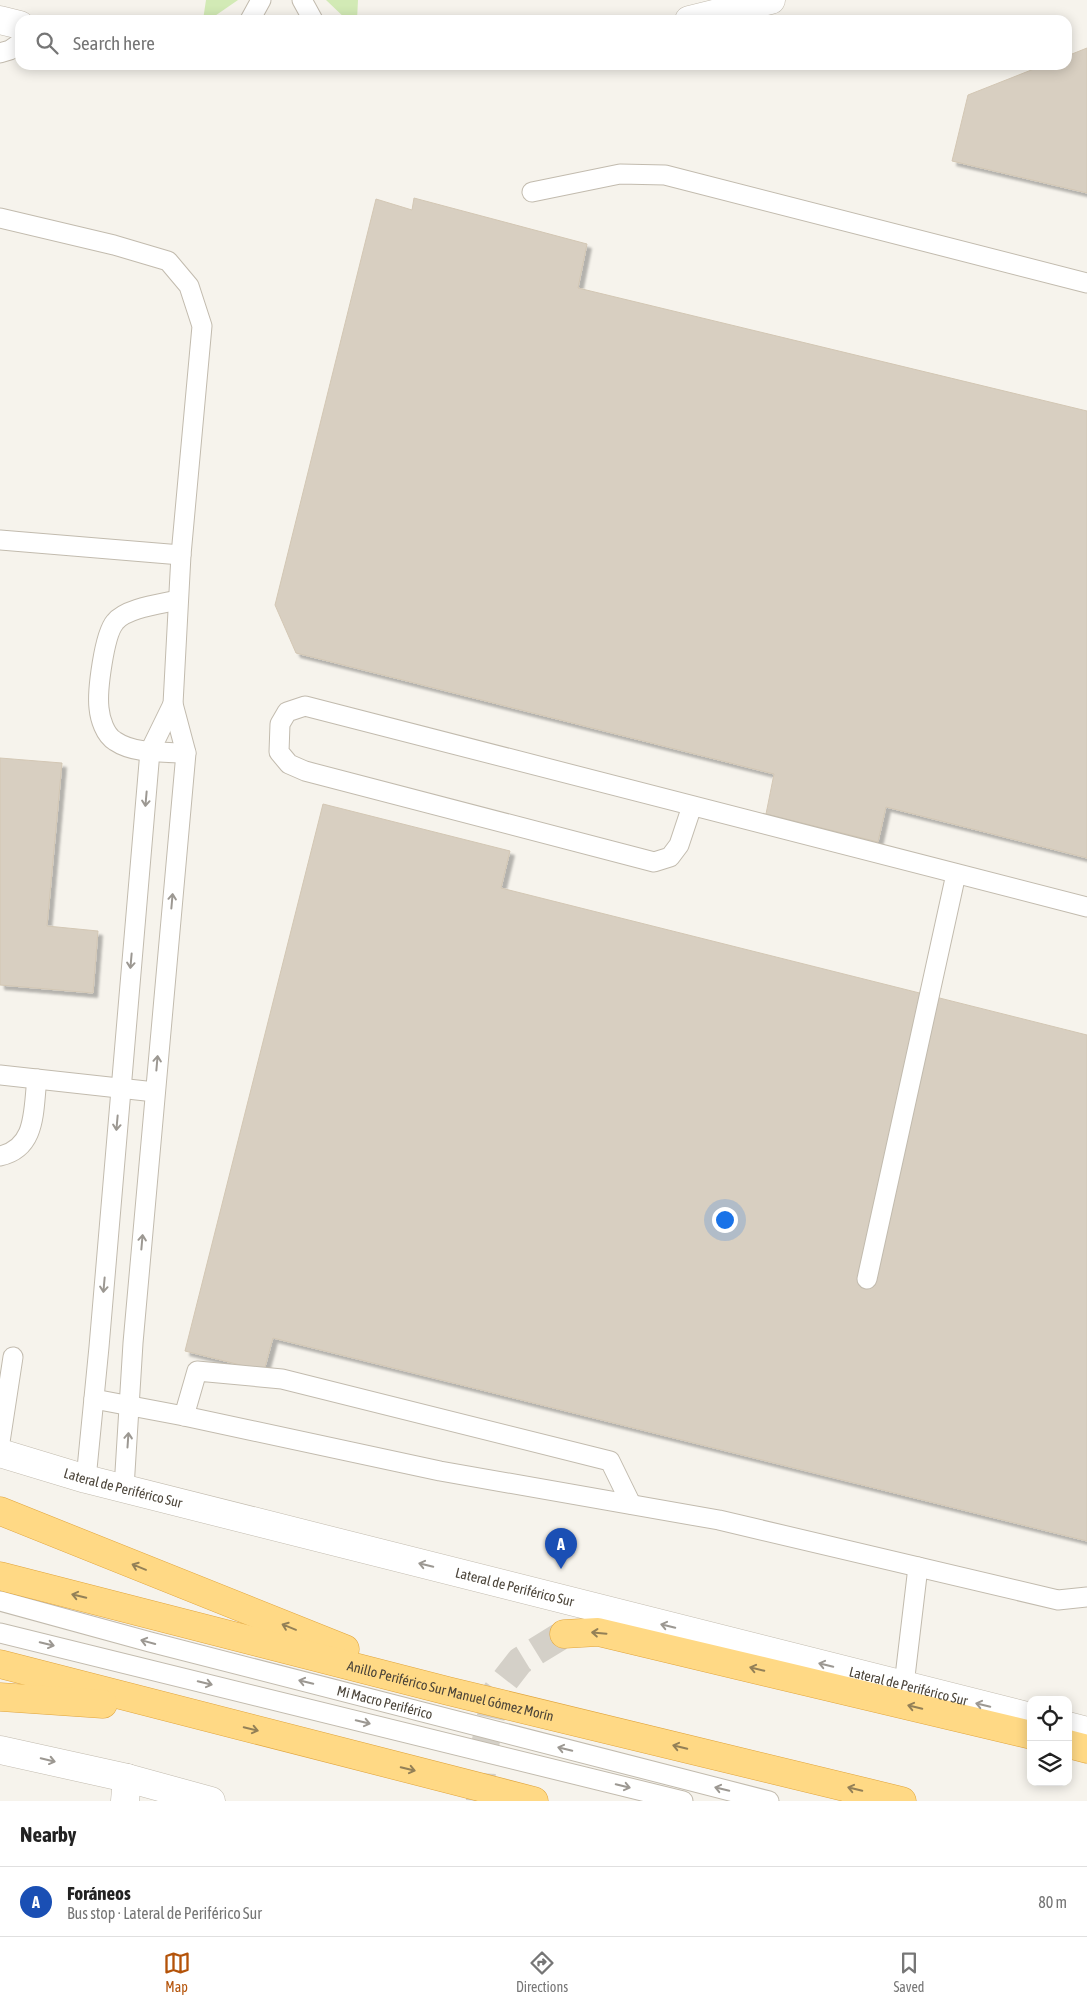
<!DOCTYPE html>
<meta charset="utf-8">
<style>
:root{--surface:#fff;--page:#f6f6f6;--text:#222;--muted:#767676;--line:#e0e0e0;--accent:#b45309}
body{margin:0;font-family:"Asap Condensed",sans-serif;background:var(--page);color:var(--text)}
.controls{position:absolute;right:15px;bottom:15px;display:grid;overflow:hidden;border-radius:10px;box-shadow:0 2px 12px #0003}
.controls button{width:45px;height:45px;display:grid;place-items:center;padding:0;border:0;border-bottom:1px solid var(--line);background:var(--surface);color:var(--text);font:25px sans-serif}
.you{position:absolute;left:724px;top:1219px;width:18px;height:18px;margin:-12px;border:4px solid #fff;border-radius:50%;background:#1a73e8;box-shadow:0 0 0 8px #1a73e833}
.badge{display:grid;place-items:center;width:32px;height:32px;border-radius:50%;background:var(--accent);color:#fff;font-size:16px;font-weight:700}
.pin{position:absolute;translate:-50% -41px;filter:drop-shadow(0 1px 2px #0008)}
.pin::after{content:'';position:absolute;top:26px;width:18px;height:15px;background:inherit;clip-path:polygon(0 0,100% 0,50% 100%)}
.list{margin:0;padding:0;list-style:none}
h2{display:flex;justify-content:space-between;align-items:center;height:65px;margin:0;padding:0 20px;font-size:21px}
h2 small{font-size:16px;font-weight:400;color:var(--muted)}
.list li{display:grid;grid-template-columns:32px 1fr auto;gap:15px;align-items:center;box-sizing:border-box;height:70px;padding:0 20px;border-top:1px solid var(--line)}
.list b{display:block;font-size:19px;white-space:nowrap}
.list p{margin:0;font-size:16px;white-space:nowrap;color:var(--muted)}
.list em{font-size:16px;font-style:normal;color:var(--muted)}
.icon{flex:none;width:28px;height:28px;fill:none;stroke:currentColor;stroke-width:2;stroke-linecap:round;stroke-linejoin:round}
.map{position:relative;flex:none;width:1087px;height:1801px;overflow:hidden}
.search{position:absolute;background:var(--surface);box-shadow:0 2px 12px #0003;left:15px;right:15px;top:15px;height:55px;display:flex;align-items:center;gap:12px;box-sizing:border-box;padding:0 18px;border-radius:15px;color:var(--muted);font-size:19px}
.sheet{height:135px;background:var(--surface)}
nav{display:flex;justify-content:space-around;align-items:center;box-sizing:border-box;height:70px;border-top:1px solid var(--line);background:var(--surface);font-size:14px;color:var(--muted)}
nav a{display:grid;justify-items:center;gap:2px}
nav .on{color:var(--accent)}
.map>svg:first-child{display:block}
.green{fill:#d2eab5}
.building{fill:#d8cfc1;stroke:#d3c7b4;filter:url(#shadow)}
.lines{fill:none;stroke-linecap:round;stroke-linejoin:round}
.trunk-tunnel{stroke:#d4d0c8;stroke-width:28;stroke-dasharray:28 14;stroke-linecap:butt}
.service-casing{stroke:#c2bbae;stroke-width:21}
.minor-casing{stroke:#c2bbae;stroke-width:29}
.tertiary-casing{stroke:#c2bbae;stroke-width:29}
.trunk-casing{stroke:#e0a43c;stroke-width:29}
.service{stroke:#fff;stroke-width:19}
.minor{stroke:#fff;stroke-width:28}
.tertiary{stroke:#fff;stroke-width:28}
.trunk{stroke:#ffd985;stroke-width:28}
.oneway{stroke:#9c9892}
.oneway2{stroke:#938057}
.labels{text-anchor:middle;stroke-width:5;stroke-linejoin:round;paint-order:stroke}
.street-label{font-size:14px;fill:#4b4439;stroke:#fff}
</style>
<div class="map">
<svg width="1087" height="1801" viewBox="0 0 1087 1801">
<defs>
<filter id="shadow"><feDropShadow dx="4.5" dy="4.5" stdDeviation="1" flood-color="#0004"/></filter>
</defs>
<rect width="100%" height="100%" fill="#f6f3ec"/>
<!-- green -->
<path class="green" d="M206 0H238L209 20H203Z
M326 0H358L357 20H347Z"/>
<!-- building -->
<path class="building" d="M1087 48V193L952 161 968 95 1044 65H1067V56Z
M414 198 587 244 578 288 1087 411V858L886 807 878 842 766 814 774 774 296 653 275 605 376 199 412 210Z
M0 758 62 763 47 926 98 931 93 993 0 985Z
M323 804 510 851 501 888 1087 1035V1541L273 1338 264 1371 185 1351Z"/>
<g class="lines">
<!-- trunk-tunnel -->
<path class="trunk-tunnel" d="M480 1801 483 1755 496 1692 520 1661 564 1634"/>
<!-- service casing -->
<g class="service-casing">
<g id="service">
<path d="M302 0 313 20"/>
<path d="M250 20 261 0"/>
<path d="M0 53 10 50 20 43"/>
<path d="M532 192 620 174 665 175 1087 283"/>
<path d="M0 218 114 245 168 261 189 286 202 326 181 555 173 704 186 753 133 1343 124 1488"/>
<path d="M0 540 181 555"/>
<path d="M178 600C161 604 126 608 115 622 104 635 97 691 99 708 100 719 105 735 115 741 134 754 163 752 186 753"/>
<path d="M692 806 679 845 670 857 654 862 305 771 289 764 279 752 280 724 287 712 305 706 1087 907"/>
<path d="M0 1075 155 1092"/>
<path d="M0 1156C37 1148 33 1110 37 1079"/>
<path d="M867 1279 956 874"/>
<path d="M94 1399 184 1416 440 1471 719 1520 1058 1600 1087 1597"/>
<path d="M184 1416 197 1371 282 1379 610 1461 631 1504"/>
<path d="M0 1442 13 1357"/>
<path d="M86 1479 99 1347 150 751 173 704"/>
<path id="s1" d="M0 1601 150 1642 769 1801"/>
<path d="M0 1633 683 1801"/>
<path d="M904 1685 918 1567"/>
</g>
</g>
<!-- minor casing -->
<g class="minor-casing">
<path id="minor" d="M125 1801 127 1778"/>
</g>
<!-- tertiary casing -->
<g class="tertiary-casing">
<g id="tertiary">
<path d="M0 20 20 25"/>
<path d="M689 20 771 0"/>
<path id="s2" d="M0 1453 86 1479 1031 1717"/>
<path d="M1068 1726 1087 1731"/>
<path d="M0 1750 127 1778 211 1801"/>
</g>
</g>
<!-- trunk casing -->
<g class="trunk-casing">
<g id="trunk">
<path d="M0 1511 345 1649"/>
<path id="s3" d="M0 1576 448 1691 902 1801"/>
<path d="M564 1634 598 1632 1031 1735"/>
<path d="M0 1664 534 1801"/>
<path d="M0 1697 103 1704"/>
<path d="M1068 1744 1087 1749"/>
</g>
</g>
<!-- service -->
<use href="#service" class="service"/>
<!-- minor -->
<use href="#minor" class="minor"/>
<!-- tertiary -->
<use href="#tertiary" class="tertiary"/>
<!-- trunk -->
<use href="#trunk" class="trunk"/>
</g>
<!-- one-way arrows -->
<defs><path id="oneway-shaft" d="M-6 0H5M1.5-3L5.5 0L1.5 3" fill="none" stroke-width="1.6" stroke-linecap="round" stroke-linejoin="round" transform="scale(1.25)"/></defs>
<g class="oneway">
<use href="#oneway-shaft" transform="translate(146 799) rotate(95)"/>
<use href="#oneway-shaft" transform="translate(172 901) rotate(-85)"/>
<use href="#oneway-shaft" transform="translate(131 961) rotate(95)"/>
<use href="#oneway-shaft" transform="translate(157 1063) rotate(-85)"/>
<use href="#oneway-shaft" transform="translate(117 1123) rotate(95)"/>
<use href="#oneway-shaft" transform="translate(142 1242) rotate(-85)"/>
<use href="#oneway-shaft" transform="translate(104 1285) rotate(95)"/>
<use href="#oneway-shaft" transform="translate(128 1440) rotate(-86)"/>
<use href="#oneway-shaft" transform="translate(426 1565) rotate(-166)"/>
<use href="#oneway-shaft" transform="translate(668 1626) rotate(-166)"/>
<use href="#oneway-shaft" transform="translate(148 1642) rotate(-165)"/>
<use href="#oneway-shaft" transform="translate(47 1644) rotate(13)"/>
<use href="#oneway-shaft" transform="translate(826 1665) rotate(-166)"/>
<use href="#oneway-shaft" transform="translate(306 1682) rotate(-166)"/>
<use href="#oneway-shaft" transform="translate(205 1683) rotate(14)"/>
<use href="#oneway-shaft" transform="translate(983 1705) rotate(-166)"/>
<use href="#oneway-shaft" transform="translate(363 1722) rotate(14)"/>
<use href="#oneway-shaft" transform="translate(565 1749) rotate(-166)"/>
<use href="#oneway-shaft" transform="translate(48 1760) rotate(13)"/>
<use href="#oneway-shaft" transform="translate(623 1786) rotate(14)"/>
<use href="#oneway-shaft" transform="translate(722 1789) rotate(-166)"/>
</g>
<g class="oneway2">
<use href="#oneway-shaft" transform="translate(139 1567) rotate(-158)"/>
<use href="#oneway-shaft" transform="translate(79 1596) rotate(-166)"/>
<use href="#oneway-shaft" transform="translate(289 1627) rotate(-158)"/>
<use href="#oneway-shaft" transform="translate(599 1633) rotate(-175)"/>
<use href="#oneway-shaft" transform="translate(757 1669) rotate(-166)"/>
<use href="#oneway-shaft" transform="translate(915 1707) rotate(-166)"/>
<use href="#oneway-shaft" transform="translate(251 1729) rotate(14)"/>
<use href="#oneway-shaft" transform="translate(680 1747) rotate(-166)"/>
<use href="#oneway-shaft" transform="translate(408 1769) rotate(14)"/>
<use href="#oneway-shaft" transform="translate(855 1789) rotate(-166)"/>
</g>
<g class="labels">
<!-- street labels -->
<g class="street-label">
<text dy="5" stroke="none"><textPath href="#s2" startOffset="128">Lateral de Periférico Sur</textPath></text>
<text dy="5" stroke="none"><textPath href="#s2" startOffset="532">Lateral de Periférico Sur</textPath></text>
<text dy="5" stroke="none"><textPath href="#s2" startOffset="938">Lateral de Periférico Sur</textPath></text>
<text dy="5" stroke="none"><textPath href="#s3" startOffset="465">Anillo Periférico Sur Manuel Gómez Morín</textPath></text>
<text dy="5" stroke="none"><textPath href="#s1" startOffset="398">Mi Macro Periférico</textPath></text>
</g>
</g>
</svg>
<div class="controls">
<button><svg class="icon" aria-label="locate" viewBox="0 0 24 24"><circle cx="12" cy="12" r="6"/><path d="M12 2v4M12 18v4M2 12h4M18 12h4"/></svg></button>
<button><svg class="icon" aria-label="layers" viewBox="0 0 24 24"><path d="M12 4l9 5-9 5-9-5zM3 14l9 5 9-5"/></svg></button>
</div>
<div class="you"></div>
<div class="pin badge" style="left:561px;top:1569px;background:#1a4fb4">A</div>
<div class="search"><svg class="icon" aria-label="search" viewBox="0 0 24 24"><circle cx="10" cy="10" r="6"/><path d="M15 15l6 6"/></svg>Search here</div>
</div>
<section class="sheet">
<h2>Nearby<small></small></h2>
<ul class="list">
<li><span class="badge" style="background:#1a4fb4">A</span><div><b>Foráneos</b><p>Bus stop · Lateral de Periférico Sur</p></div><em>80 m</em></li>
</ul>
</section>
<nav>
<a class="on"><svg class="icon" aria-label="map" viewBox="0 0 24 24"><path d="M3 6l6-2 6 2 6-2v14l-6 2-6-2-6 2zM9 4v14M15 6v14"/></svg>Map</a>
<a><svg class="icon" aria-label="directions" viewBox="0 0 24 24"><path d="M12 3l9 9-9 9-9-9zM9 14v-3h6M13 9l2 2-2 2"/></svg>Directions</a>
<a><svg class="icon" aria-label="saved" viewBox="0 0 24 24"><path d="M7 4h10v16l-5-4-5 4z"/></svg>Saved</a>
</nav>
